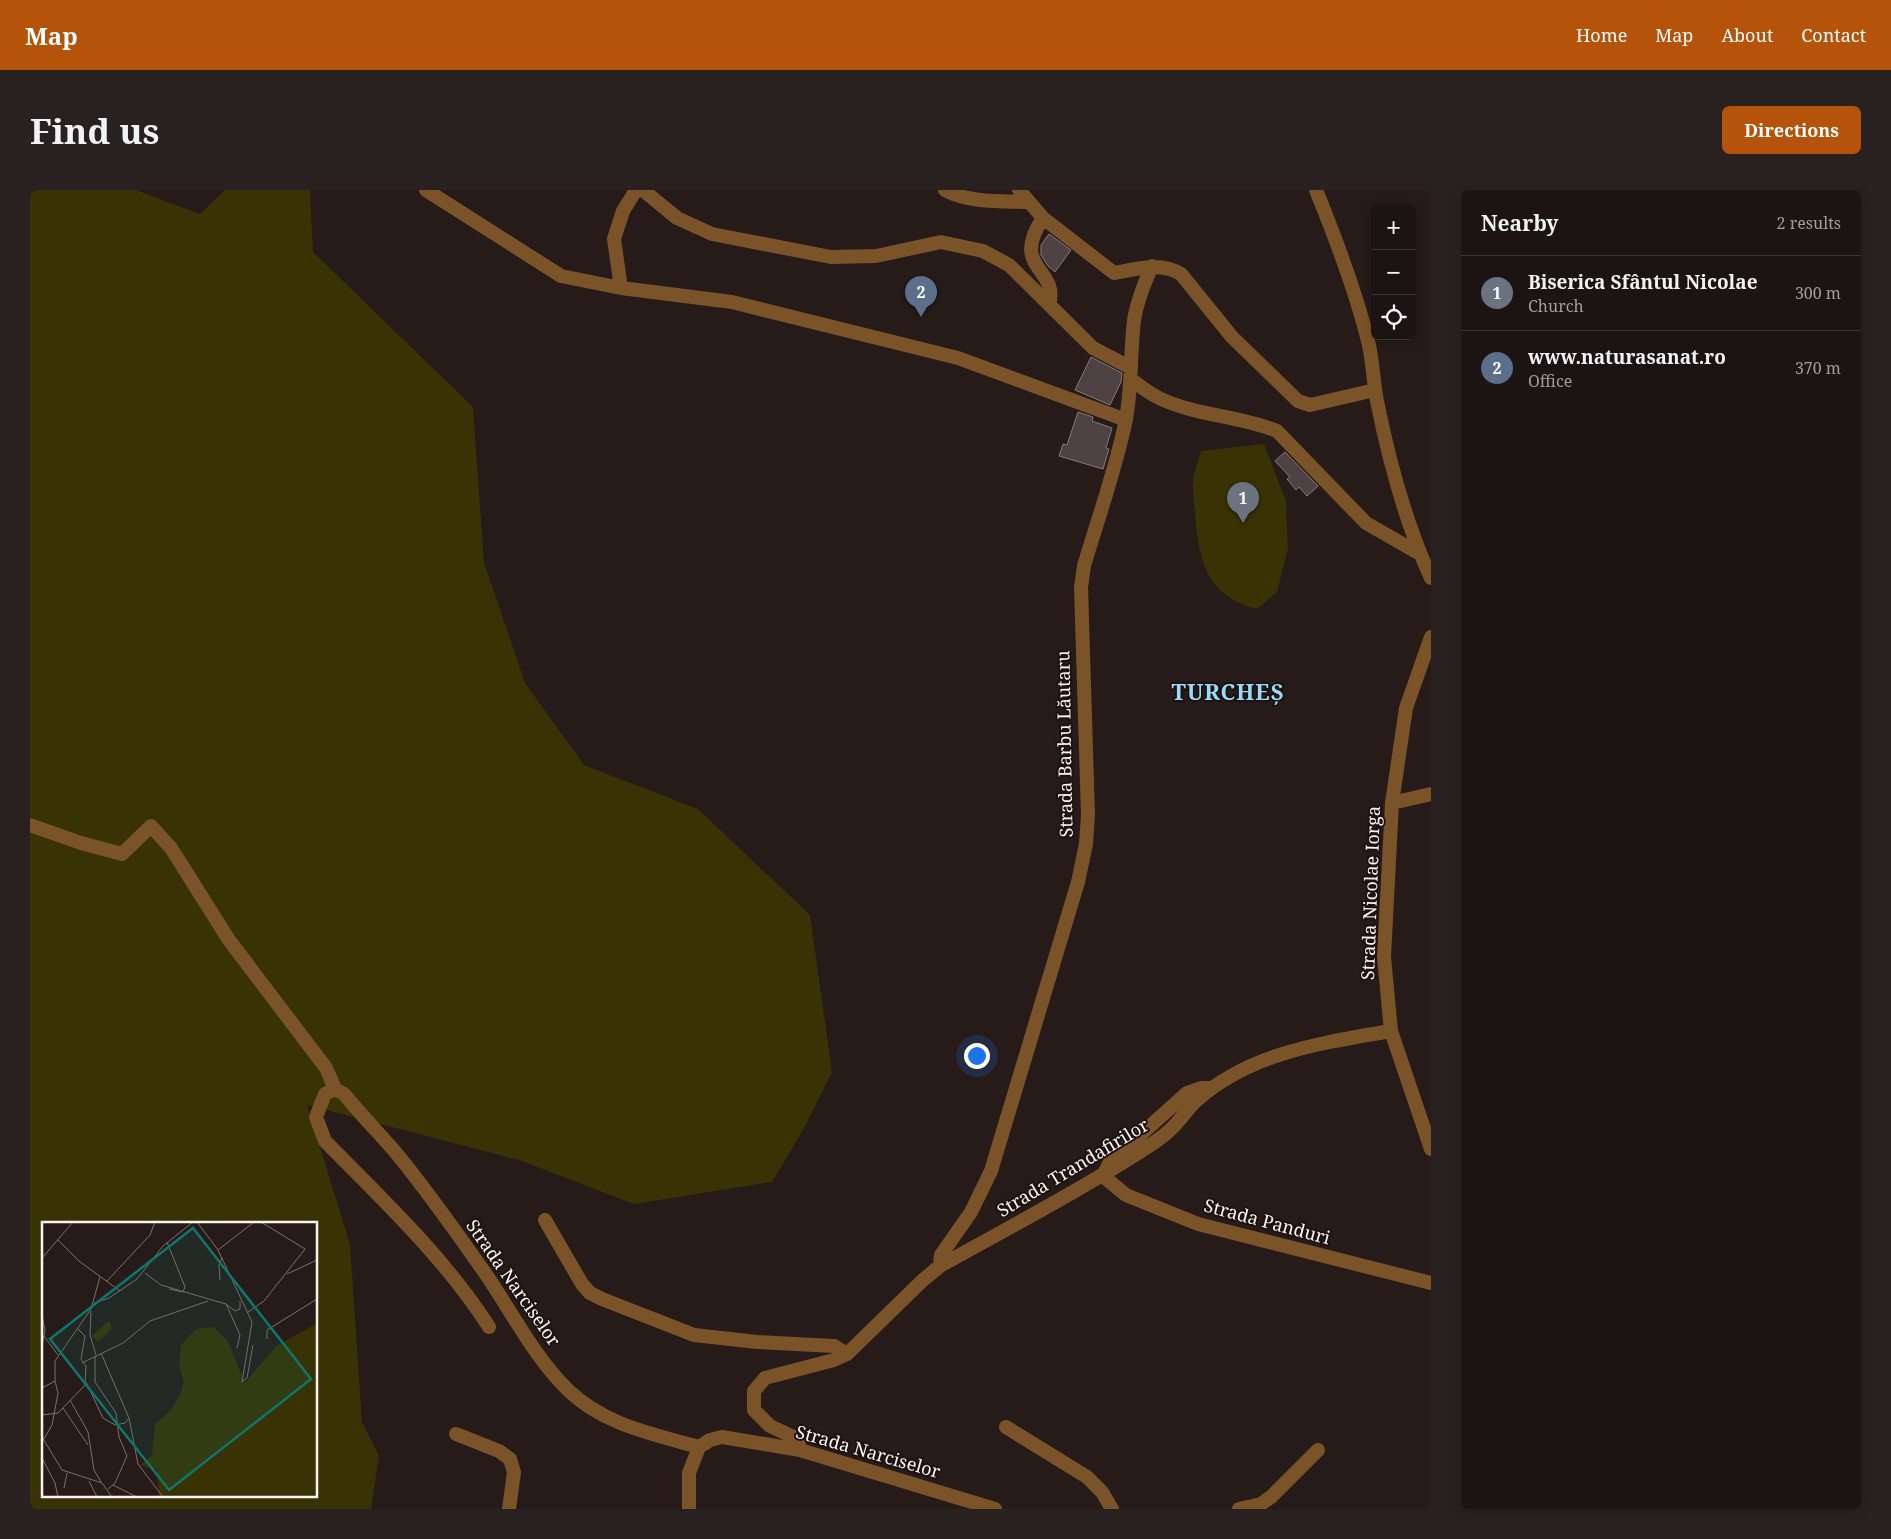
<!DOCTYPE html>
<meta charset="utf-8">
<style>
:root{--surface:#1c1412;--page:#292120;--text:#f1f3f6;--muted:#a09e9f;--line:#3a3332;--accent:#b45309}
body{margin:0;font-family:"Noto Serif",serif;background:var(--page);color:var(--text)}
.controls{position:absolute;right:15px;top:15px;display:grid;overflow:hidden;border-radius:8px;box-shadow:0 2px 12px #0003}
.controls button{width:45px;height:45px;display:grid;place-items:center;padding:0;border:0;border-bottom:1px solid var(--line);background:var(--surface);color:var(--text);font:25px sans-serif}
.you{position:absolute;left:946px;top:865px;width:18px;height:18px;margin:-12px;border:4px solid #fff;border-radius:50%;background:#1a73e8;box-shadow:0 0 0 8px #1a73e833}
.badge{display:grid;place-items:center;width:32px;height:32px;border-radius:50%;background:var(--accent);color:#fff;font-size:16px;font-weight:700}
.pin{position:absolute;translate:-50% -41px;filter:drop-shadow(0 1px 2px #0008)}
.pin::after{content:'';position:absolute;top:26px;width:18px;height:15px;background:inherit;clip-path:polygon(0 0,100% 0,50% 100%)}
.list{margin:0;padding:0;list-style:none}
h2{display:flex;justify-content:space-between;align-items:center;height:65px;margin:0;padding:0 20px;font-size:21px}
h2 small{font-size:16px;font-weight:400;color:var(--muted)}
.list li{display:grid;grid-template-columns:32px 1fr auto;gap:15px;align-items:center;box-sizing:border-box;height:75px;padding:0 20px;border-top:1px solid var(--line)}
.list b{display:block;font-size:19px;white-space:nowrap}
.list p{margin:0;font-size:16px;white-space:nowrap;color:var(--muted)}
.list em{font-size:16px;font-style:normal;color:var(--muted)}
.icon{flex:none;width:28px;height:28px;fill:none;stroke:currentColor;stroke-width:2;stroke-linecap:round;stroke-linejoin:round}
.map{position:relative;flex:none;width:1401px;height:1319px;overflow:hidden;border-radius:8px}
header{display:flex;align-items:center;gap:30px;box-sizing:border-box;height:70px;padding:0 25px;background:var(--accent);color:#fff}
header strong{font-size:24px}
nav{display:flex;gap:28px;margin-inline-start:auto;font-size:18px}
.intro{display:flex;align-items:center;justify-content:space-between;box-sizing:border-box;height:120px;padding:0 30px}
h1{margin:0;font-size:35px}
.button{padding:12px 22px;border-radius:8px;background:var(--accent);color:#fff;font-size:18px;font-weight:700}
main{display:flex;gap:30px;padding:0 30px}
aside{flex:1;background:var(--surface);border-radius:8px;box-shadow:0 2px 12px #0003}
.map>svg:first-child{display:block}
.green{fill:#383204;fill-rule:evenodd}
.building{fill:#4f4245;stroke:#86787b}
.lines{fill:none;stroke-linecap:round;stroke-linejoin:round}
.minor{stroke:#7a5428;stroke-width:14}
.labels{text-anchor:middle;stroke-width:4;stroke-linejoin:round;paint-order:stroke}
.street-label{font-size:18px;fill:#fbf3f1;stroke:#1c120f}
.district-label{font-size:22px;font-weight:bold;letter-spacing:1px;fill:#9adbfc;stroke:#1c120f}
.inset-road{fill:none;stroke:#7b716f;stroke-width:1}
.view{fill:#0f766e;fill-opacity:0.15;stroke:#0f766e;stroke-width:2.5}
.inset-edge{fill:none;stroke:#fbf3f1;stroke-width:2.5}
</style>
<header>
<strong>Map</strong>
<nav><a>Home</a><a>Map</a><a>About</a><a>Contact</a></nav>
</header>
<div class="intro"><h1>Find us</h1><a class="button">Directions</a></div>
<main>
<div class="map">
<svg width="1401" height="1319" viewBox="0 0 1401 1319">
<rect width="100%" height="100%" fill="#261b18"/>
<!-- green -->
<path class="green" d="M0 0H106L170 24 195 0H280L283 62 443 217 454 372 495 493 554 575 668 619 780 725 802 882 773 940 742 992 604 1014 489 970 277 915 320 1054 332 1232 349 1266 341 1319H0ZM14 1033H286V1305H14Z
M1234 254 1256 311 1258 358 1247 402 1227 419C1176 407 1168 368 1165 322 1164 312 1162 301 1163 291 1164 281 1168 271 1171 261Z"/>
<!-- building -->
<path class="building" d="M1019 44 1041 60 1025 82 1018 76 1011 65V55Z
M1061 167 1092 183 1091 192 1080 215 1045 200Z
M1048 222 1063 227 1062 231 1082 238 1076 258 1079 259 1073 279 1029 266 1033 254 1037 255Z
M1255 262 1288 296 1277 306 1269 297 1266 300 1257 289 1260 287 1245 271Z"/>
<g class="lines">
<!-- minor -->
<path class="minor" d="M396 0 531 86 591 98
M606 0 593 21 584 49 591 98 702 112 928 168 1096 230
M613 0 647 28 682 44 801 67 846 66 911 52 953 61 979 75 1063 158 1101 178
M915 0C939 13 972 11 999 12
M989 0 1013 28 1084 83C1107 79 1130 71 1151 84L1202 147 1268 211 1280 215 1345 200
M1286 0C1306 49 1325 99 1338 151 1343 170 1343 191 1347 211 1359 271 1375 332 1401 388
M1013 28C979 79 1030 78 1019 115
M1102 190C1111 197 1120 204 1131 209 1168 226 1210 226 1247 241L1336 333 1390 364
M1401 447 1376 518 1362 613 1354 767 1361 841 1401 959
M1362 613 1401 604
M0 635 51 653 92 664 121 636 141 658 199 750 296 878 305 899
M1181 898H1171L1157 903 1080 972 1073 986 1096 1005 1168 1034 1401 1093
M515 1030 552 1094 560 1103 572 1109 664 1145 727 1152 804 1156 817 1164
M910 1076 911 1065 941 1022 961 981 1048 692 1056 654 1058 625 1051 397 1054 376C1068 328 1086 279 1096 229 1102 196 1100 164 1104 130 1107 111 1114 94 1122 76
M459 1137C415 1068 352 1009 295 951L286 927 295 904 305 899 314 904C331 925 350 944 367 964 398 1002 427 1043 455 1083 482 1122 504 1167 538 1200 574 1235 623 1244 669 1257L680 1250 692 1247 770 1260 965 1319
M976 1237 1057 1287 1072 1302 1082 1319
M426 1244 469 1261 480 1269 484 1282 479 1319
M770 1260 768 1249 740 1236 724 1220V1201L735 1188 804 1170 817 1164 893 1090 910 1076C976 1039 1044 1004 1108 963 1121 955 1134 947 1144 936 1152 928 1158 918 1167 910 1222 862 1292 853 1361 841
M659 1319V1283L669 1257
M1209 1319 1231 1314 1241 1307 1288 1260"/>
</g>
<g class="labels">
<!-- street labels -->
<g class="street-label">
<text transform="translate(1035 554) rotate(-91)" y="6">Strada Barbu Lăutaru</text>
<text transform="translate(1341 703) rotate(-88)" y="6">Strada Nicolae Iorga</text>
<text transform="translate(1043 978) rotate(-31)" y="6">Strada Trandafirilor</text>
<text transform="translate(1237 1032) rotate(15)" y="6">Strada Panduri</text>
<text transform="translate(483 1093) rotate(55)" y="6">Strada Narciselor</text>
<text transform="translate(838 1262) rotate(16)" y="6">Strada Narciselor</text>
</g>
<!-- district labels -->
<g class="district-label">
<text x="1198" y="510">TURCHEȘ</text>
</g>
</g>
<!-- overview -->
<g transform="translate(12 1032)">
<rect width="275" height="275" fill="#261b18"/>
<path d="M65 100H69V108L56 120 50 114ZM275 101V275H117L115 248 98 243 110 233 113 202 129 188 138 173 142 160 137 144 139 123 154 107 171 105 185 118 203 161 234 124Z" fill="#383204"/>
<path class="inset-road" d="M155 0 176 28 210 100 200 160 205 156 211 123M219 0 263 27M16 18 37 39 78 69M125 20 143 65 141 70 127 67M176 28 212 0M0 36 31 0M103 51 119 63 184 82 193 89 198 87V79M245 52 275 38M178 58 177 43 180 36M65 59 108 13 113 0M52 81 67 76 95 57 121 24 151 0M184 82 198 113 195 126M49 89 48 113 54 133M206 90 222 79 263 27M0 94 3 108 0 123M2 114 16 133M225 117V108L275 77M53 134V160L74 191 77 215 85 234 73 261 66 267M40 141 81 121 108 99 166 79M44 160 61 196 73 203 83 201 87 196 59 131M0 166 13 159V139L49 87 58 55M28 178 46 210 52 248 59 260M21 186 46 223M0 193 16 191 43 163 44 144 39 137 43 114 35 106M87 196 96 242 121 275M0 215 20 248 60 261 70 275M2 217 10 203 16 171 13 159M0 236 13 261 16 275M47 259 55 275M71 263 95 275M22 266 25 251"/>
<path class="view" d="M151 6 269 157 127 268 8 117Z"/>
<rect width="275" height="275" class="inset-edge"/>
</g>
</svg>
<div class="controls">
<button>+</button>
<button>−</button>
<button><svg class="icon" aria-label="locate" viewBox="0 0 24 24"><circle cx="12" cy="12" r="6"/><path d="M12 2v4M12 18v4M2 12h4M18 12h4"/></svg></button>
</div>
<div class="you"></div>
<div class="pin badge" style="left:1213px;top:333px;background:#6b7280">1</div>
<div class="pin badge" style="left:891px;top:127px;background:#5c6f8a">2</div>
</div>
<aside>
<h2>Nearby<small>2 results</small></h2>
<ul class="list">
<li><span class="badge" style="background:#6b7280">1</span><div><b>Biserica Sfântul Nicolae</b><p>Church</p></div><em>300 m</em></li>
<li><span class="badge" style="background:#5c6f8a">2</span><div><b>www.naturasanat.ro</b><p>Office</p></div><em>370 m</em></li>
</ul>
</aside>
</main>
